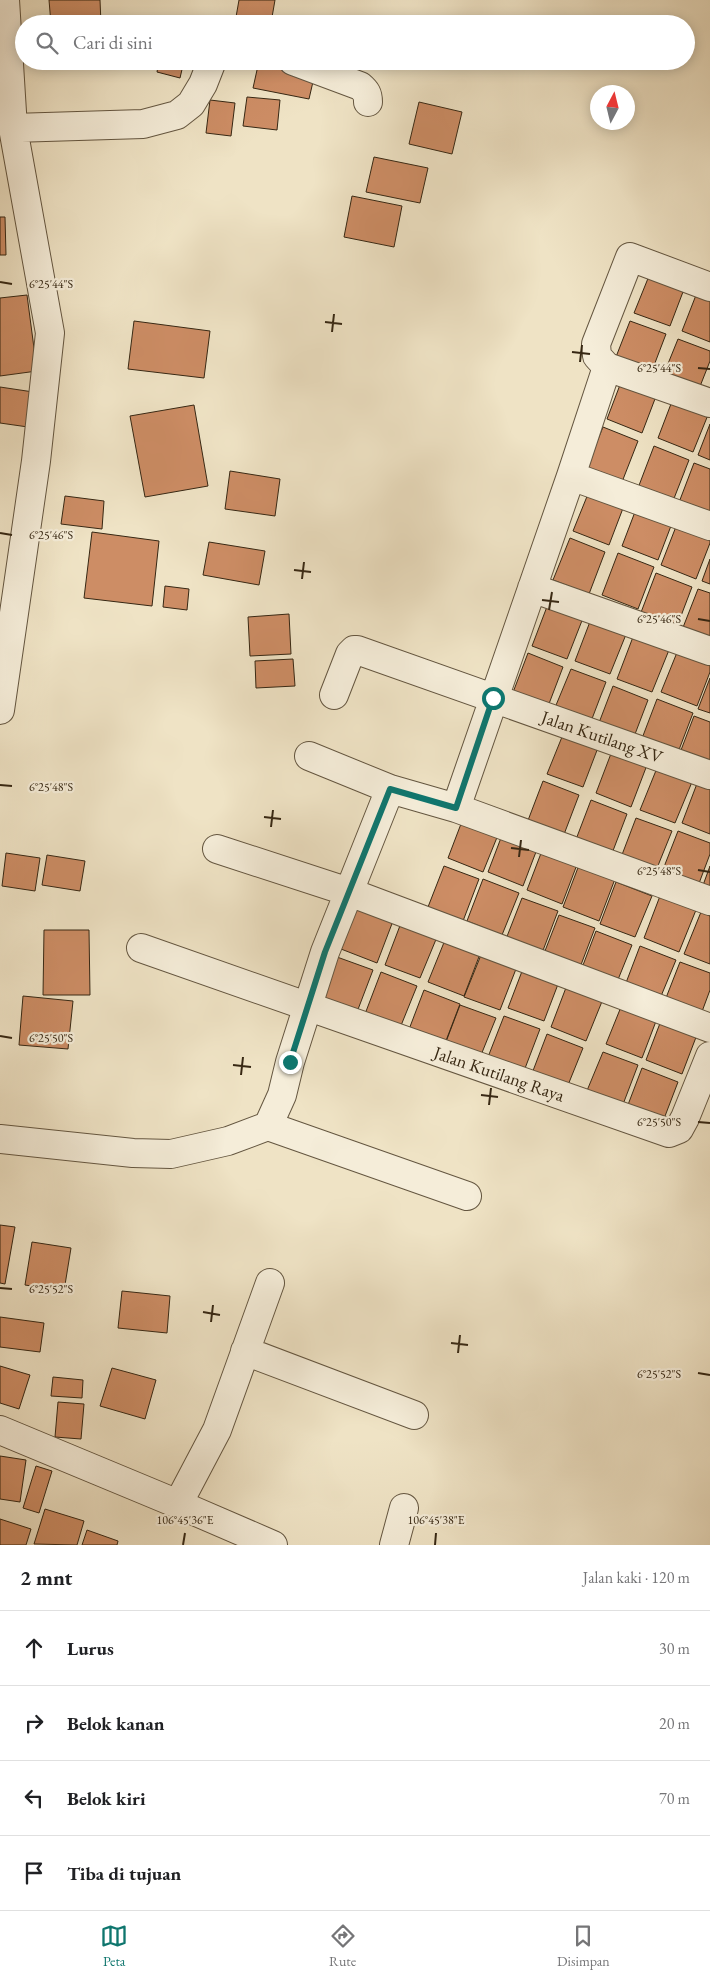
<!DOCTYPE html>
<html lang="id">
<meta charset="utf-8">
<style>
:root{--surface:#fff;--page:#f2f2f2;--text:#202124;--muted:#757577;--line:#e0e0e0;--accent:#0f766e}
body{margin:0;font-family:"EB Garamond",serif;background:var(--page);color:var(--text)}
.compass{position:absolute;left:590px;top:85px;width:45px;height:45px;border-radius:50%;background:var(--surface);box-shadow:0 2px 12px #0003;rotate:7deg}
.stop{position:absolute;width:15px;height:15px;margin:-11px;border:4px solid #0f766e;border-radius:50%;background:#fff}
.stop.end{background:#0f766e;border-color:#fff;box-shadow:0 1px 5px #0008}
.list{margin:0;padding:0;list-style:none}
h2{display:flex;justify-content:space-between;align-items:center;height:65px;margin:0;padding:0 20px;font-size:21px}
h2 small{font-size:16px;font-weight:400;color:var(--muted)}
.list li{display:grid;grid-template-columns:32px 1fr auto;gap:15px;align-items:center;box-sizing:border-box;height:75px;padding:0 20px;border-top:1px solid var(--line)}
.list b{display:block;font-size:19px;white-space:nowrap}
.list em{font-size:16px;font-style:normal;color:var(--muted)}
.icon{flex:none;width:28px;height:28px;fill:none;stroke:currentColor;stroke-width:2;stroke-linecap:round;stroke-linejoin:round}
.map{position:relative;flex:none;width:710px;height:1545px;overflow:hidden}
.search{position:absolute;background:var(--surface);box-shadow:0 2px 12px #0003;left:15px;right:15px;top:15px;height:55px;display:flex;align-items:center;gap:12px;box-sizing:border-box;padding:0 18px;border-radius:28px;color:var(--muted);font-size:19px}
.sheet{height:365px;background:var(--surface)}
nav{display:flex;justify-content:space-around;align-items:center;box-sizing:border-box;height:70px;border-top:1px solid var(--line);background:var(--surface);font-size:14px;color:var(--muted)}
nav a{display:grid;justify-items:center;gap:2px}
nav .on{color:var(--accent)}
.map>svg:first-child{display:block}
.building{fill:#cd8d65;stroke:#362713}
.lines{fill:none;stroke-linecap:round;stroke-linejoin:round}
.minor-casing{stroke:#645640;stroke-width:30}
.minor{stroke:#f5edd9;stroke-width:28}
.route{stroke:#0f766e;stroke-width:6}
.ticks{fill:none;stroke:#362713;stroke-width:2}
.labels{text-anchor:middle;stroke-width:4.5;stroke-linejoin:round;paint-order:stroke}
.street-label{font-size:18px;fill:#362713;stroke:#f5edd9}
.ticks-label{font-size:12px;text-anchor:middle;fill:#362713;stroke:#f5edd9;stroke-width:4.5;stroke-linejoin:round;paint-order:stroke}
</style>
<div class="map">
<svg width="710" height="1545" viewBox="0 0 710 1545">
<rect width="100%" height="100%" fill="#efe3c5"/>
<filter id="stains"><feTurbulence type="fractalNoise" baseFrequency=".004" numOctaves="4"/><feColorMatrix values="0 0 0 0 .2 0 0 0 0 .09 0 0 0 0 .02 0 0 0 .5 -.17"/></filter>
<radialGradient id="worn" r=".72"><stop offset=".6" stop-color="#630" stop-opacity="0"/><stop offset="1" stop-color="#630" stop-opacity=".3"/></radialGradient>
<!-- building -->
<path class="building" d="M49 0H100L101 24H51Z
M239 0H275L271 23 236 17Z
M159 61H184L180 78 157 72Z
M259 61 315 73 309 99 253 88Z
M247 97 280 100 277 130 243 126Z
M210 100 235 103 231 136 206 133Z
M419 102 462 112 452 154 409 144Z
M374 157 428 168 420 203 366 192Z
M352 196 402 206 394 247 344 237Z
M0 217H5L6 255H0Z
M651 271 686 284 670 326 634 313Z
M698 290 710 294V342L682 331Z
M27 295 37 371 0 376V298Z
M134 321 210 331 204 378 128 369Z
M630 321 666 334 650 376 614 362Z
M678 339 710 351V361L697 394 661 381Z
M623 377 658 391 642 433 607 419Z
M0 387 40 393 35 428 0 423Z
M674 396 710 410 693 452 658 438Z
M194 405 208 486 145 497 130 416Z
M710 424V460L698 455Z
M603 427 638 441 622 482 586 469Z
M654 446 689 460 673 501 638 488Z
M694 463 710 469V517L678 505Z
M230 471 280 479 275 516 225 509Z
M590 489 625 503 609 545 573 531Z
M65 496 104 501 102 529 61 524Z
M638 504 674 518 658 560 622 546Z
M677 524 710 537V543L696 579 661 565Z
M92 532 159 541 152 606 84 598Z
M570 538 605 552 589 594 553 580Z
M209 542 265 551 259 585 203 575Z
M618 553 654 567 638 609 602 595Z
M710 559V584L702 581Z
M656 573 692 587 676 629 640 615Z
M165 586 189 589 187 610 163 607Z
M698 589 710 593V642L682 630Z
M548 604 583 618 567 659 532 646Z
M289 614 291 654 250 656 248 617Z
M591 619 627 632 610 674 575 661Z
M633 637 669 650 652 692 617 679Z
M678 650 710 663V672L697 706 661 692Z
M528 653 563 667 547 709 512 695Z
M293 659 295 686 256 688 255 661Z
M571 669 606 682 590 724 554 710Z
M710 678V713L698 709Z
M613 686 648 700 632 742 597 728Z
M657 699 693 713 677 755 641 741Z
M694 716 710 722V770L678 758Z
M564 732 599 745 583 787 547 774Z
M612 751 647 765 631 807 596 793Z
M657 768 692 782 675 823 640 810Z
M543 781 579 795 563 837 527 823Z
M698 781 710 785V834L682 823Z
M591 800 627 814 611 856 575 842Z
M464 816 500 830 483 872 448 858Z
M636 818 672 831 655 873 620 860Z
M504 830 539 844 523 886 488 872Z
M678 831 710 843V854L698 886 662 872Z
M543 848 578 862 562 904 527 890Z
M6 853 40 858 35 891 2 886Z
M47 855 85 861 80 891 42 885Z
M579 865 615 879 599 921 563 907Z
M444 866 479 879 463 921 428 907Z
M710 866V891L702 888Z
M483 879 519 893 502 935 467 921Z
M616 882 652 896 635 937 600 924Z
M660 896 696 910 679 952 644 938Z
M522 898 558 911 542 953 506 939Z
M357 907 393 921 377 963 341 949Z
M701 912 710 916V964L684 954Z
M559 915 595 928 579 970 543 956Z
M401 923 437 937 420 978 385 965Z
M44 930H89L90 995H43Z
M596 931 632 945 615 987 580 973Z
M445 940 480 954 464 996 428 982Z
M640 946 676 960 659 1001 624 988Z
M481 955 516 969 500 1010 464 997Z
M337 957 373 970 357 1012 321 999Z
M680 962 710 973V990L700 1017 664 1003Z
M524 966 560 979 544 1021 508 1008Z
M381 972 417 986 400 1028 365 1014Z
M567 985 603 999 586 1041 551 1027Z
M424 990 460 1004 444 1046 408 1032Z
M23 996 73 1001 68 1049 19 1045Z
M623 1002 658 1016 642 1058 606 1044Z
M460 1005 496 1018 479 1060 444 1047Z
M504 1016 540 1029 524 1071 488 1057Z
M662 1018 698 1032 682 1074 646 1060Z
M547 1034 583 1048 566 1090 531 1076Z
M603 1052 638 1065 622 1107 586 1093Z
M642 1068 678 1082 662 1124 626 1110Z
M0 1225 15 1227 5 1284 0 1283Z
M32 1242 71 1248 64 1291 25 1285Z
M122 1291 170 1296 167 1333 118 1328Z
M0 1317 44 1323 40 1352 0 1347Z
M0 1366 30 1375 19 1409 0 1403Z
M112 1368 156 1380 145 1419 100 1406Z
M53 1377 83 1380 82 1398 51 1396Z
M58 1402 84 1404 81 1439 55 1437Z
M0 1456 26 1460 20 1502 0 1499Z
M36 1466 52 1471 39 1513 23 1508Z
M45 1509 84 1521 77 1545 34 1544Z
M0 1519 31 1529 26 1545H0Z
M87 1530 118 1541 117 1545H82Z"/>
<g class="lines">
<!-- minor casing -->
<g class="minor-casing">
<path id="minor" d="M293 61 360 86C366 91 368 94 368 102
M13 128 143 124 177 115 191 104 203 84 212 61
M710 287 630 257 596 344 597 356 607 367 710 403
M571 476 710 526
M532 588 710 651
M334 695 350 654 354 650H357L710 775
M0 710 36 461 50 333 13 128 5 0
M309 756 390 789 456 808 571 476 607 367
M456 808 710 901
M217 849 349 892 710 1028
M141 948 669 1133 679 1129 685 1118 710 1056
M268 1126 467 1196
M0 1139 133 1153 171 1154 228 1141 268 1126 282 1095 290 1062 325 952 390 789
M245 1351 414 1415
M0 1430 178 1504 273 1545
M178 1504 217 1430 270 1283
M394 1545 404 1508"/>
</g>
<!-- minor -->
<use href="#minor" class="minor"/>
</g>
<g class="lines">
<!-- route -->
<path class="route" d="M290 1062 325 952 390 789 456 808 493 698"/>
</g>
<!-- ticks -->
<path class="ticks" d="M0 282 12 284M325 322 342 324M332 332 334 314M572 352 590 354M580 362 582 345M698 368 710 369M0 533 12 535M294 570 311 572M302 579 304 562M542 600 559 602M549 610 552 592M698 619 710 621M0 785 12 786M264 817 281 819M271 827 273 810M511 848 529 850M519 857 521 840M698 870 710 872M0 1036 12 1038M233 1065 251 1067M241 1075 243 1057M481 1095 498 1097M489 1105 491 1088M698 1122 710 1123M0 1288 12 1289M203 1312 220 1315M211 1322 213 1305M451 1343 468 1345M458 1353 460 1335M698 1373 710 1375M183 1545 185 1533M435 1545 436 1533"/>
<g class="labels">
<!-- street labels -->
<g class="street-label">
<text transform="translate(602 737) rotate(19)" y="6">Jalan Kutilang XV</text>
<text transform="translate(499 1074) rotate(19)" y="6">Jalan Kutilang Raya</text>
</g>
</g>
<g class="ticks-label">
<text x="51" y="288">6°25'44"S</text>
<text x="659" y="372">6°25'44"S</text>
<text x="51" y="539">6°25'46"S</text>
<text x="659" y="623">6°25'46"S</text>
<text x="51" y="791">6°25'48"S</text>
<text x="659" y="875">6°25'48"S</text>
<text x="51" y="1042">6°25'50"S</text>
<text x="659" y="1126">6°25'50"S</text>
<text x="51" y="1293">6°25'52"S</text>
<text x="659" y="1378">6°25'52"S</text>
<text x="185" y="1524">106°45'36"E</text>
<text x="436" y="1524">106°45'38"E</text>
</g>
<rect width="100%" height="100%" filter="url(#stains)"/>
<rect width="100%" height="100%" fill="url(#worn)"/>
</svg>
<svg class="compass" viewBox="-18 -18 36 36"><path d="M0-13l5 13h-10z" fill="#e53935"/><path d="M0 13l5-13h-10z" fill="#757577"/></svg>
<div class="stop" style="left:493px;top:698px"></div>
<div class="stop end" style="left:290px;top:1062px"></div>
<div class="search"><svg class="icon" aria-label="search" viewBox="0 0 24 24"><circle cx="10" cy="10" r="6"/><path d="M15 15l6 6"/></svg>Cari di sini</div>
</div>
<section class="sheet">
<h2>2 mnt<small>Jalan kaki · 120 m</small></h2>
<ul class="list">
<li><svg class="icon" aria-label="ahead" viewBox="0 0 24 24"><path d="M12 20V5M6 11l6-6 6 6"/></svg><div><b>Lurus</b></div><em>30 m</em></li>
<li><svg class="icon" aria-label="right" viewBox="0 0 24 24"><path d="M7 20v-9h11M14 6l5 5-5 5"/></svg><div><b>Belok kanan</b></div><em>20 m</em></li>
<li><svg class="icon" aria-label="left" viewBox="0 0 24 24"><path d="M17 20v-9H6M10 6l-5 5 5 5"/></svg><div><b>Belok kiri</b></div><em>70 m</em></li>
<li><svg class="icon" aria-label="arrive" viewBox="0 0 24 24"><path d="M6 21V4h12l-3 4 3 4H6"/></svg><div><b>Tiba di tujuan</b></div></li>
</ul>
</section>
<nav>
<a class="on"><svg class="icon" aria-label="map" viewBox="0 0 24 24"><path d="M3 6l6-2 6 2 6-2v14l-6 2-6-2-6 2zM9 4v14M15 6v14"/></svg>Peta</a>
<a><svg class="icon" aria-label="directions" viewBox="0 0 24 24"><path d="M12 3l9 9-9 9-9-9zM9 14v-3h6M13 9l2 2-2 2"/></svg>Rute</a>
<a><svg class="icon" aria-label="saved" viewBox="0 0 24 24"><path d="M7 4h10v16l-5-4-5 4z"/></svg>Disimpan</a>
</nav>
